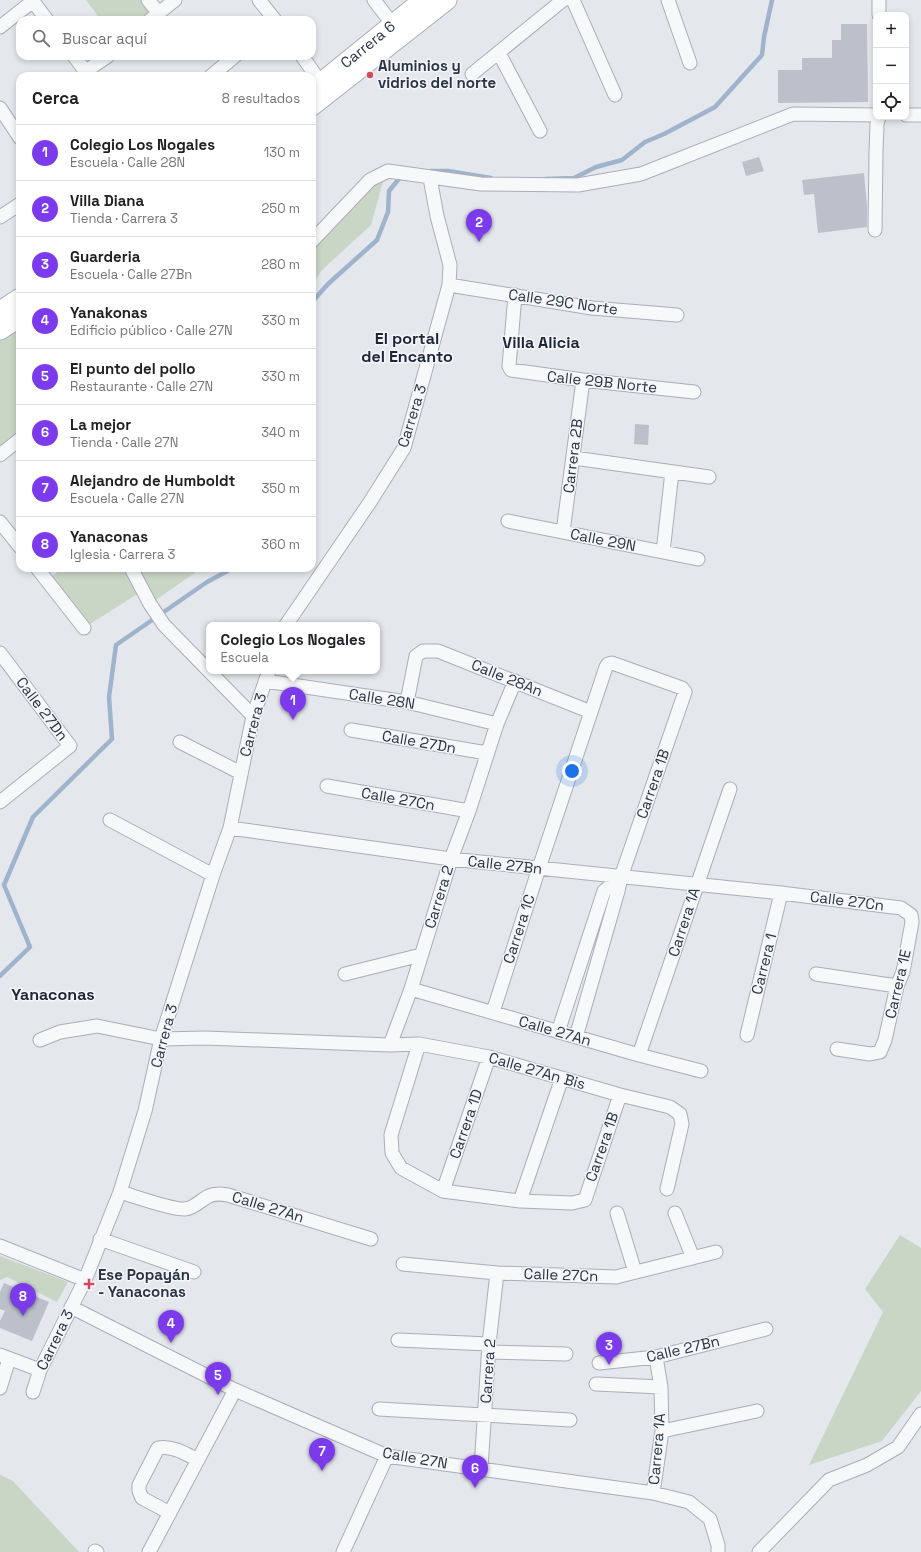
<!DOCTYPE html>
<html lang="es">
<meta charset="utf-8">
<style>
:root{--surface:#fff;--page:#f6f6f6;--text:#202124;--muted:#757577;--line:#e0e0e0;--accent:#7c3aed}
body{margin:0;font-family:"Space Grotesk",sans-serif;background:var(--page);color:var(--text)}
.controls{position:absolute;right:12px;top:12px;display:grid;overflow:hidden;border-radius:8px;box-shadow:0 2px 6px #0003}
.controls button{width:36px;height:36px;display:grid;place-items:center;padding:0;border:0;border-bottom:1px solid var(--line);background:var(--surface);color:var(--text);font:20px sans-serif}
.you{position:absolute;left:572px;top:771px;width:14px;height:14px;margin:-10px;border:3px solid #fff;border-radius:50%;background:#1a73e8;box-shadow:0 0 0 6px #1a73e833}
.badge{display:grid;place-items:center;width:26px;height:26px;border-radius:50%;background:var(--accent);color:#fff;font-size:13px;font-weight:700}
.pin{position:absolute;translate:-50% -33px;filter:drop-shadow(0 1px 2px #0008)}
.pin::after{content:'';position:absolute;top:21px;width:14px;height:12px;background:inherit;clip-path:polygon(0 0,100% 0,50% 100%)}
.popup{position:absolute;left:206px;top:622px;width:174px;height:52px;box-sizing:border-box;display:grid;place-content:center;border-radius:8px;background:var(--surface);filter:drop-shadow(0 1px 3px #0005);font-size:13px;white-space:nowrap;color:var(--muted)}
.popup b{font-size:15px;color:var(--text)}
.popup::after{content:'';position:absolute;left:50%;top:100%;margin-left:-8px;border:8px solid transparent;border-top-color:var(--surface)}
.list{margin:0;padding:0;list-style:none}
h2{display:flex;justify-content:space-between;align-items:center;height:52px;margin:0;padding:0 16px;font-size:17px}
h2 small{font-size:13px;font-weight:400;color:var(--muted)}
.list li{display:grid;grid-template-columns:26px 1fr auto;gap:12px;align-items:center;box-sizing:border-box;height:56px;padding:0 16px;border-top:1px solid var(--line)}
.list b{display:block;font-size:15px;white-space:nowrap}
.list p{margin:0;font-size:13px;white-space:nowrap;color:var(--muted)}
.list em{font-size:13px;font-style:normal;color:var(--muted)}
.icon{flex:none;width:22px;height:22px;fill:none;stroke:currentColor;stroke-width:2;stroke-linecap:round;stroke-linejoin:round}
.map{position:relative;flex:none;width:921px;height:1552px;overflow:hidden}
.search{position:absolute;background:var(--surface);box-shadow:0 2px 6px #0003;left:16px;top:16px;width:300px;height:44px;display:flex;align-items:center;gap:10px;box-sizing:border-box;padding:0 14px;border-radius:12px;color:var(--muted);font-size:15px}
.panel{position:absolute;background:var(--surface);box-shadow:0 2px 6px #0003;left:16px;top:72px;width:300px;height:500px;border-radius:12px}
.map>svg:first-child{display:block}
.green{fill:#c9d6c5}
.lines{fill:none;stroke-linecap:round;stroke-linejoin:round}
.stream{stroke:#9fb4cc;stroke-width:4.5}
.building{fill:#bbc0ca}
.minor-casing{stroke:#a9aeb7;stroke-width:15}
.secondary-casing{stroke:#a9aeb7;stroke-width:21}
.minor{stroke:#f7f8fa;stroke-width:13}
.secondary{stroke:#fff;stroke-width:19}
.poi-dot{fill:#d1495b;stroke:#f4f6f9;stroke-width:1.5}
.labels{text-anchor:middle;stroke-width:3;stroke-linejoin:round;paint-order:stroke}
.street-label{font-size:15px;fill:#2b3445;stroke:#f4f6f9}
.poi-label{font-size:15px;font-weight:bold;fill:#2b3445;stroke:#f4f6f9;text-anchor:start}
.neighbourhood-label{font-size:16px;font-weight:bold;fill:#1d2536;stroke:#f4f6f9}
</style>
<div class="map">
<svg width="921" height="1552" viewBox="0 0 921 1552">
<rect width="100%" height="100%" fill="#e4e7ec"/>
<!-- green -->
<path class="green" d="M86 0H148L158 12 150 20H101Z
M384 178 371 225 322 270 312 285V238L338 212Z
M20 317V436L0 451V330Z
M64 568H202L150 604 142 591 84 628 46 580Z
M900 1235 921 1248V1391L882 1441 809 1465 883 1312 865 1289Z
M0 1256 68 1282 57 1302 7 1277 0 1280Z
M0 1475 13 1481 79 1552H0Z"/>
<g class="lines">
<!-- stream -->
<path class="stream" d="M431 171H448L491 178
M546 179 574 178 596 167 622 160 645 142 664 134 715 107 762 55 764 37 772 0
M312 302 328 284 377 240 388 212 389 191 402 175
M0 976 30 947 4 885 33 817 112 739 109 697 116 645 207 582 233 568"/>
</g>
<!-- building -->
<path class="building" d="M841 24H867L868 102 778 103V70H802V58H832V40H841Z
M759 157 764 171 746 176 742 162Z
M864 173 867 207V227L818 233 814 194 804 195 802 180Z
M635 424 649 425 648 445 634 444Z
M4 1283 49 1302 32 1341 0 1328V1321L5 1311 0 1309V1292Z"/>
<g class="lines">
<!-- minor casing -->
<g class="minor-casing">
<path id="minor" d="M32 0 47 20
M148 0 158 12
M259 0 275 20
M374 0 393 25
M573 0 615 95
M668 0 690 63
M879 0V15
M150 20 175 0
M0 27 33 1
M499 53 540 131
M74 56 89 76
M302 56 321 83
M86 71 108 56
M472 74 563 0
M211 76 235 56
M0 108 20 138
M906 115H921
M0 217 20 204
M875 230 876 152 877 124 879 117
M312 241 370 180 388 171 481 184 578 185 641 174 793 114 876 115
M449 285 592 308 677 315
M515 295 509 366 511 370 583 380 694 392
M0 455 20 439
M574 458 709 477
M508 521 698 559
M0 522 20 547
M563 532 583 380
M663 552 672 472
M37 568 84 628
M131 568 150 604 164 625 253 716
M286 625 370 502 404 448 449 285 450 265 437 216 430 178
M0 653 70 746 0 802
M265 681 407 702 497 724
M407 702 416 656 423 651H438L591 712
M351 730 487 753
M180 742 241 773
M327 786 469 811
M110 820 213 875
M230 828 451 859 781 893 901 908 911 915 912 922 903 972 897 986 885 1040 880 1052 870 1054 837 1049
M345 974 421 955
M816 974 897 986
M411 989 639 1055 701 1071
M493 1012 539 868 606 667 608 664 612 663 682 688 685 692 621 877 618 891 576 1037
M558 1032 604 891 621 877
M747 1035 781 893
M40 1040 60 1032 97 1026 161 1039 206 1038 390 1045 419 1044 489 1057 620 1095 670 1107 680 1114 682 1124 667 1189
M419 1044 391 1135 392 1153 401 1168 443 1191 520 1201 572 1203 585 1200 620 1095
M390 1045 411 989 451 859 469 811 497 724 515 681
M639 1055 730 789
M443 1191 489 1057
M120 1192C134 1196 172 1210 185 1209 194 1208 200 1201 207 1197 214 1193 221 1194 228 1195L371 1239
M520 1201 562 1078
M617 1213 635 1272
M675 1213 693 1258
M100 1239 194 1272
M0 1246 85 1280
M403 1264 497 1273 616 1277 716 1252
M71 1307 235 1390 387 1456 653 1493 689 1502 710 1519 718 1545V1552
M398 1340 489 1344
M489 1352 566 1354
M0 1355 40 1370
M599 1363 656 1357 766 1329
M596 1384 661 1387
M0 1388 9 1359
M33 1392 40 1370 85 1280 120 1192 145 1111 161 1039 213 875 230 828 253 716 269 671
M379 1409 570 1420
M662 1431 757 1411
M481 1468 489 1344 497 1273
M653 1493 662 1431 661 1387 656 1357
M170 1513 142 1498 139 1491V1485L158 1448C172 1445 186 1454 198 1460
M95 1551 97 1552
M149 1552 235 1390
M343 1552 387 1456
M759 1552 829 1480 867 1465 898 1447 921 1414"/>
</g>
<!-- secondary casing -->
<g class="secondary-casing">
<g id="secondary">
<path id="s1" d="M312 90 423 0"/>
<path d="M312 106 447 0"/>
<path d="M0 311 20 298"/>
<path d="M0 330 20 317"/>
</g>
</g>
<!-- minor -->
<use href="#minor" class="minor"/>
<!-- secondary -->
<use href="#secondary" class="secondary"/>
</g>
<!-- markers -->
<g class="poi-dot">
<circle cx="370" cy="75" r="4"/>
<path d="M87 1278h4v4h4v4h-4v4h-4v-4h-4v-4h4z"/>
</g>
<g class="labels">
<!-- street labels -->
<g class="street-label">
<text dy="5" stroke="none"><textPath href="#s1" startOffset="72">Carrera 6</textPath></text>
<text transform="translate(563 302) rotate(8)" y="5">Calle 29C Norte</text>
<text transform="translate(602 382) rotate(6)" y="5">Calle 29B Norte</text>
<text transform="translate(412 416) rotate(-73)" y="5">Carrera 3</text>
<text transform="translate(573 456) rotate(-83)" y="5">Carrera 2B</text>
<text transform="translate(603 540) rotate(11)" y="5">Calle 29N</text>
<text transform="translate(507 678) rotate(22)" y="5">Calle 28An</text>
<text transform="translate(382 699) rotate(9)" y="5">Calle 28N</text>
<text transform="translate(42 709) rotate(53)" y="5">Calle 27Dn</text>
<text transform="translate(253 725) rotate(-75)" y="5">Carrera 3</text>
<text transform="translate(419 742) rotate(10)" y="5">Calle 27Dn</text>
<text transform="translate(653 784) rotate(-71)" y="5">Carrera 1B</text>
<text transform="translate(398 799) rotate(10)" y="5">Calle 27Cn</text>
<text transform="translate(505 865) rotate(6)" y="5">Calle 27Bn</text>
<text transform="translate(439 897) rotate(-73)" y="5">Carrera 2</text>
<text transform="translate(847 901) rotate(7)" y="5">Calle 27Cn</text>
<text transform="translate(684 922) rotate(-72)" y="5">Carrera 1A</text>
<text transform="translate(519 929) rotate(-72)" y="5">Carrera 1C</text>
<text transform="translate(764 964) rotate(-76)" y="5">Carrera 1</text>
<text transform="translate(898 984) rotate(-77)" y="5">Carrera 1E</text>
<text transform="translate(555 1031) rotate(16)" y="5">Calle 27An</text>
<text transform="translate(164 1036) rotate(-75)" y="5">Carrera 3</text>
<text transform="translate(537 1071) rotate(16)" y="5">Calle 27An Bis</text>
<text transform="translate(466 1124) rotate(-71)" y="5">Carrera 1D</text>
<text transform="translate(602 1147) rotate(-71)" y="5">Carrera 1B</text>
<text transform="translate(268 1207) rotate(17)" y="5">Calle 27An</text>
<text transform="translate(561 1275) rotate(2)" y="5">Calle 27Cn</text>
<text transform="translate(55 1340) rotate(-64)" y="5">Carrera 3</text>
<text transform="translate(683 1349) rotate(-13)" y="5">Calle 27Bn</text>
<text transform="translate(488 1371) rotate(-86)" y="5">Carrera 2</text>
<text transform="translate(657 1449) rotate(-85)" y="5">Carrera 1A</text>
<text transform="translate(415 1458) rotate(10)" y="5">Calle 27N</text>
</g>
<!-- poi labels -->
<g class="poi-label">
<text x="378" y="71">Aluminios y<tspan x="378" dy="17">vidrios del norte</tspan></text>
<text x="98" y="1280">Ese Popayán<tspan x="98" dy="17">- Yanaconas</tspan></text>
</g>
<!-- neighbourhood labels -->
<g class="neighbourhood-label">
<text x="407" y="344">El portal<tspan x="407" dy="18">del Encanto</tspan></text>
<text x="541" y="348">Villa Alicia</text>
<text x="53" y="1000">Yanaconas</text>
</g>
</g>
</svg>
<div class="controls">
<button>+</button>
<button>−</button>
<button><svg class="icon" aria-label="locate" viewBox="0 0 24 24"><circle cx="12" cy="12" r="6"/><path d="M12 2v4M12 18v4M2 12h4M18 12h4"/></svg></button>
</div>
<div class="you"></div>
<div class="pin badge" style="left:293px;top:720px">1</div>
<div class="popup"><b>Colegio Los Nogales</b>Escuela</div>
<div class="pin badge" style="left:479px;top:242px">2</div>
<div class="pin badge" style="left:609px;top:1365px">3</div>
<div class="pin badge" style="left:171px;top:1343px">4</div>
<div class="pin badge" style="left:218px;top:1395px">5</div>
<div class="pin badge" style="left:475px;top:1488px">6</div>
<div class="pin badge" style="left:322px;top:1471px">7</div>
<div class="pin badge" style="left:23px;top:1316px">8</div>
<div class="search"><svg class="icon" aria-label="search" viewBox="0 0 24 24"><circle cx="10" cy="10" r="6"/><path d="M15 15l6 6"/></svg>Buscar aquí</div>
<section class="panel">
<h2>Cerca<small>8 resultados</small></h2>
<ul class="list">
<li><span class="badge">1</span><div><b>Colegio Los Nogales</b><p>Escuela · Calle 28N</p></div><em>130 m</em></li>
<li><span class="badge">2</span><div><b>Villa Diana</b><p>Tienda · Carrera 3</p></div><em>250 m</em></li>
<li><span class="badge">3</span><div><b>Guarderia</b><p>Escuela · Calle 27Bn</p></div><em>280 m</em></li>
<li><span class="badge">4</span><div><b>Yanakonas</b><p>Edificio público · Calle 27N</p></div><em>330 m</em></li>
<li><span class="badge">5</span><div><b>El punto del pollo</b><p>Restaurante · Calle 27N</p></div><em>330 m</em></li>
<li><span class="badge">6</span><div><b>La mejor</b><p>Tienda · Calle 27N</p></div><em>340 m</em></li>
<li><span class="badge">7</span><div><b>Alejandro de Humboldt</b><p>Escuela · Calle 27N</p></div><em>350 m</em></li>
<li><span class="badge">8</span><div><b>Yanaconas</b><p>Iglesia · Carrera 3</p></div><em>360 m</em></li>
</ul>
</section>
</div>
